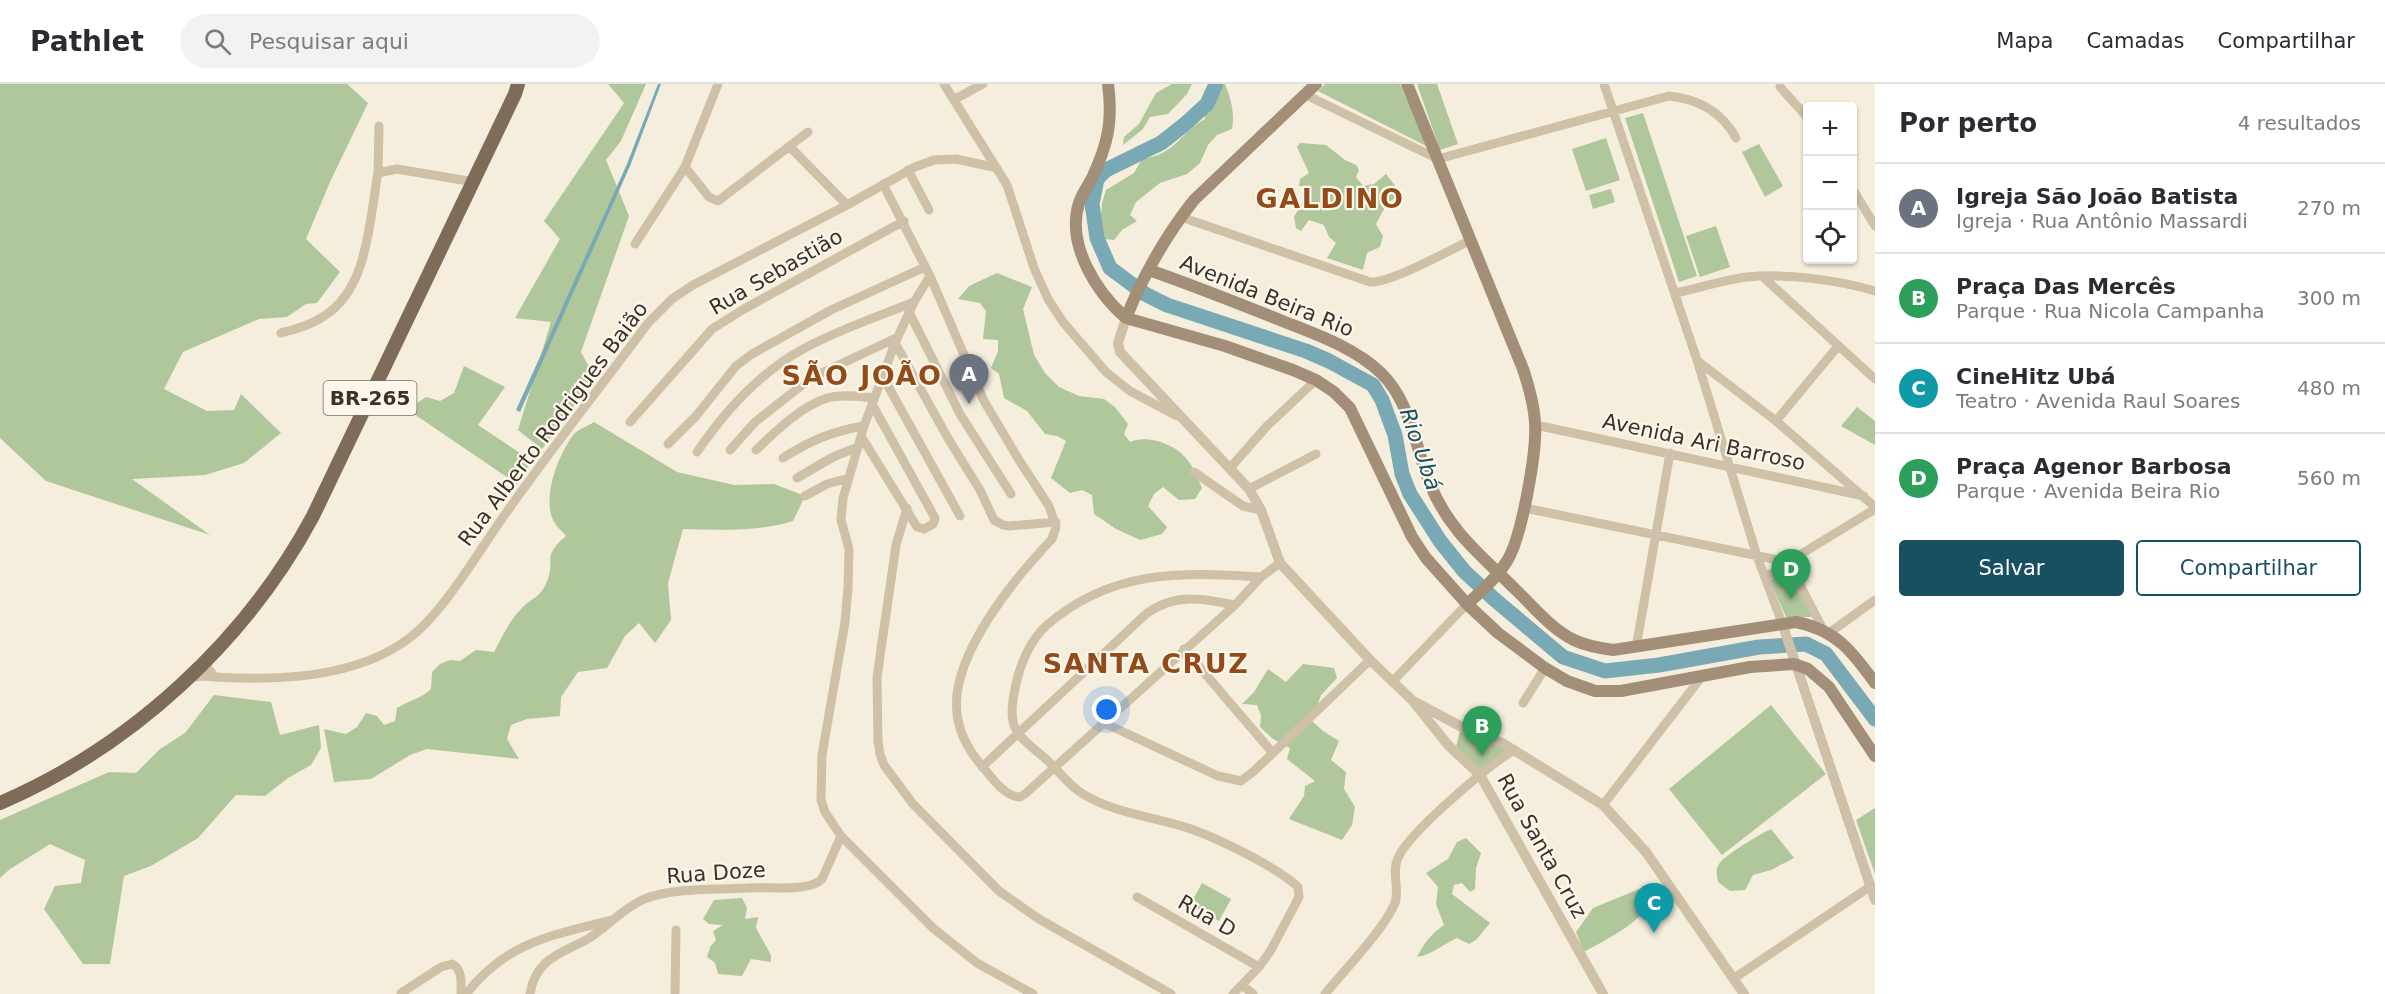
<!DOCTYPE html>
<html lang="pt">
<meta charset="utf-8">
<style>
:root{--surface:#fff;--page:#f2f2f3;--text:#2b2b33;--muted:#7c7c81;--line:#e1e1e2;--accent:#195061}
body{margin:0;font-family:"DejaVu Sans",sans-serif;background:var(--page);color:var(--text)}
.controls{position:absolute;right:18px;top:18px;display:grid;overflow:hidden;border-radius:6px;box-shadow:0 2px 4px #0004}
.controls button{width:54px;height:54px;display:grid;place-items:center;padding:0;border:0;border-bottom:2px solid var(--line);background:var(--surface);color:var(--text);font:30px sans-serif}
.you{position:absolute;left:1107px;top:626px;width:21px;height:21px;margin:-15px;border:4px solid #fff;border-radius:50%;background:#1a73e8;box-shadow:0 0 0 9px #1a73e833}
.badge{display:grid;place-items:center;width:39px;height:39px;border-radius:50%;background:var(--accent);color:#fff;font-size:20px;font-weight:700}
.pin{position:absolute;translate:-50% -50px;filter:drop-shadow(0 2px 3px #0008)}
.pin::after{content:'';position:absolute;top:32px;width:21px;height:18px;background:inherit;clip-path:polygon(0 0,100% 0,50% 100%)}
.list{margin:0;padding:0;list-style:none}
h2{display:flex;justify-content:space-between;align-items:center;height:78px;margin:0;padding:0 24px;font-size:26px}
h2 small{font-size:20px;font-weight:400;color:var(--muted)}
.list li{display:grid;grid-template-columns:39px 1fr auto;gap:18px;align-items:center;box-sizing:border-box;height:90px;padding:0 24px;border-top:2px solid var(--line)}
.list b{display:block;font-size:22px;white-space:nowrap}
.list p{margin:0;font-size:20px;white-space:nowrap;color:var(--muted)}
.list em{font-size:20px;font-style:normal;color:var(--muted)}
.actions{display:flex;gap:12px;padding:18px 24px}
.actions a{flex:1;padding:14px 0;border:2px solid var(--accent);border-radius:6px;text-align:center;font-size:21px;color:var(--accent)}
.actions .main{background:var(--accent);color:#fff}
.icon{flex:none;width:33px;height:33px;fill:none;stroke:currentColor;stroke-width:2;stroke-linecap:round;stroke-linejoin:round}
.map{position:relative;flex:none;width:1875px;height:910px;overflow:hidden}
header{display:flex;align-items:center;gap:36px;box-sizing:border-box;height:84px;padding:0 30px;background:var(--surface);border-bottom:2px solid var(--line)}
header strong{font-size:28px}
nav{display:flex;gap:33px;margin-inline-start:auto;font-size:21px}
.search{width:420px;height:54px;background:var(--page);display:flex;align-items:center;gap:15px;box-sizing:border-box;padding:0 21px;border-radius:33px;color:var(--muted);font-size:22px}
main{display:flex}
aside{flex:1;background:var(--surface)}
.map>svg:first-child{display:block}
.green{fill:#b0c69b}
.water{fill:#79a9b5}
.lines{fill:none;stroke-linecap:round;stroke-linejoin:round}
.river{stroke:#79a9b5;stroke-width:15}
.minor{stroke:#cfc0a8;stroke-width:9}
.tertiary{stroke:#cfc0a8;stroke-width:10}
.secondary{stroke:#a38f78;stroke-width:12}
.primary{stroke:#7e6b58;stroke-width:14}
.labels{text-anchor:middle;stroke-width:4.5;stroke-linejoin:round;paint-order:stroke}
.shield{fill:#fcf7eb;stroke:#756c63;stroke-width:1.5}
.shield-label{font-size:20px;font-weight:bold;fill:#3b3129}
.street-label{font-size:21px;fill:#3b3129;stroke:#fcf7eb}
.water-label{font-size:22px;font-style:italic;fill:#195061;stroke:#fcf7eb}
.district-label{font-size:27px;font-weight:bold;letter-spacing:1.5px;fill:#934b19;stroke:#fcf7eb}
</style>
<header>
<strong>Pathlet</strong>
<div class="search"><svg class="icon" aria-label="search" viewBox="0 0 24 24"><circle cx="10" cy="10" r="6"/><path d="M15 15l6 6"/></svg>Pesquisar aqui</div>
<nav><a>Mapa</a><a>Camadas</a><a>Compartilhar</a></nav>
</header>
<main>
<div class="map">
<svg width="1875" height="910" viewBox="0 0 1875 910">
<rect width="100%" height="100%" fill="#f5eedd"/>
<!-- green -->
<path class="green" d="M0 0H347L368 19 330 98 306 155 340 188 317 219 306 220 287 233 259 235 183 268 164 305 207 327 234 326 241 310 281 349 244 379 205 391 132 395 210 451 46 397 0 354Z
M608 0H646L621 57 606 76 629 132 581 268 595 294 542 365 518 346 551 238 515 234 560 155 544 137 624 19Z
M1172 0H1192L1187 10 1168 30 1150 33 1143 45 1123 61 1124 53 1139 40 1156 9Z
M1223 0H1225C1231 15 1235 29 1232 45L1217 51 1208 61 1200 79 1187 90 1160 99 1136 118 1130 131 1137 137 1122 146 1114 156 1104 155 1101 133 1102 119 1106 106 1134 89 1142 75C1177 70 1178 50 1205 35L1204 29 1221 7Z
M1325 0H1400L1428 63 1318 7Z
M1417 0H1437L1458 60 1440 66Z
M1643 29 1697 192 1679 198 1625 34Z
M1606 54 1620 96 1586 107 1572 65Z
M1300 59 1326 61 1345 76 1356 81 1359 86 1356 93 1363 102 1374 100 1386 90 1396 103 1397 112 1386 121 1376 140 1383 152 1380 163 1367 169 1363 186 1327 174 1336 159 1329 153 1324 141 1309 136 1301 147 1296 144 1294 133 1311 103 1299 102 1300 95 1309 89 1297 63Z
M1759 60 1783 102 1765 113 1742 68Z
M1611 105 1615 118 1593 125 1589 111Z
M1716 142 1730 183 1700 193 1686 152Z
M997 189 1032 203 1023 225 1034 271 1045 289 1059 303 1079 312 1104 315 1115 323 1128 340 1124 350 1130 358C1148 350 1178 361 1189 378 1194 385 1198 395 1202 404L1195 415 1179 416 1163 403 1154 410 1148 422 1167 443 1162 450 1140 456 1116 445 1094 430 1092 411 1082 406 1070 409 1051 394 1066 357 1057 352 1045 350 1027 327 1004 314 999 290 991 284 998 267V256L983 255 986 227 980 219 958 215 969 202Z
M464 282 505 303 478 341 532 377 517 400 414 330 417 319 426 313 440 317 454 309Z
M1857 323 1875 337V361L1841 342Z
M594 338 677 388 734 401 774 400 805 412 793 437C757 448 720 446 683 445L668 499 671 536 655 559 639 539 625 552 607 584 578 588 561 613 560 632 527 635 511 641 507 655 519 675 427 665 410 671 371 695 334 698 324 645 346 650 357 643 366 629 377 632 384 641 395 637 397 624C410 616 421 615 431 605L432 588 440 580 450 576 460 577 476 566 494 568C502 553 509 537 522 524 532 513 540 515 547 497 556 475 541 473 566 452 563 448 557 443 554 438 541 414 559 369 574 350 579 345 588 342 594 338Z
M1788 486 1814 533H1786L1770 496Z
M1303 580 1334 584 1337 594 1321 611 1312 637 1323 647 1339 657 1331 676 1346 688 1344 705 1355 723 1352 741 1342 756 1289 735 1304 712 1305 702 1315 697 1287 675 1290 664 1273 655 1260 643 1261 631 1257 621 1242 620 1254 608 1268 585 1286 598Z
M214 611 271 618 280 651 319 641 321 664 311 681 288 694 265 712 236 711 198 754 151 782 124 792 110 880H83L44 825 55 802 81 799 85 776 50 760 10 785 0 794V736L109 688 136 689 160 665 185 649Z
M1771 621 1826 690 1722 771 1669 705Z
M1460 647 1508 665 1481 689 1456 663Z
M1875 724V790L1856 736Z
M1771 745 1794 774 1771 786 1753 791 1745 806 1730 807 1718 798C1717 792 1715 785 1719 780 1726 770 1759 751 1771 745Z
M1466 754 1481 769 1476 784 1475 805 1470 808 1462 799 1454 801 1452 810 1490 839 1476 856 1469 860 1457 854C1443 860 1432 871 1417 873 1423 860 1432 849 1444 841L1436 820 1438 803 1426 789 1448 775 1457 758Z
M1202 799 1231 815 1219 837 1190 821Z
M1654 799 1661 806C1639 840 1618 849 1584 868L1576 848 1593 824Z
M742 814 747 824 745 835 758 833 756 844 771 871V878L751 875 742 892 718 890 715 879 707 873 710 863 716 856 713 847 723 841 709 840 703 835 714 816Z"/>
<!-- water -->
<path class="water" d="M658 0H661L630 82 520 328 516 326 627 80Z"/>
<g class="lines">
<!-- river -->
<path class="river" d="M1216 0 1207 20 1184 41 1161 59 1106 86 1097 95 1092 120 1097 154 1110 184 1145 210 1167 221 1306 267 1329 277 1373 301 1382 316 1395 351 1402 390 1410 410 1440 457 1464 487 1494 515 1563 573 1605 587 1659 581 1759 563 1806 560 1826 570 1875 635"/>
<!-- minor -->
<path class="minor" d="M944 0 1007 101 1034 184 1048 215 1063 238 1106 288 1130 307 1177 332
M1604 0 1697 276 1757 472 1782 539
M1780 3 1808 34
M1304 10 1438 75 1669 12C1698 15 1722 28 1736 54
M955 15 983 0
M790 63 847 121
M685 83 709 113 718 117 808 48
M908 86 929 126
M378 89 379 42
M883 100 930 192 984 317 1019 376 1049 422 1056 443 1052 455C1015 494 950 572 957 629 959 649 969 667 982 682 991 693 1005 713 1020 713L1025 710 1235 521 1261 493
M1852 104 1875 142
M1181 133 1370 198C1391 199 1448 167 1471 156
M635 160 685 83 718 0
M930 192 914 218 895 259 864 342 843 414 841 436 849 465 848 504 845 538 822 671 821 716 825 728 841 752 933 844 977 879 1033 910
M1763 193 1875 295
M1675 209C1699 204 1723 196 1747 193 1785 189 1838 196 1875 207
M909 228 960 330 1011 410
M281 249C295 245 311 241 324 232 369 204 369 136 378 89L397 85 474 98
M895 259 949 356 980 406 994 436 1003 441 1009 442 1056 438
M1699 278 1776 337 1875 423
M883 293 960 432
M1776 337 1838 262
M630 338 712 245 744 225 904 137
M1536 341 1864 412
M861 352 917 443 924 445 933 440 935 434 872 320
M668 360 696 332 736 282 752 270 831 226 925 183
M730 366 755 338 811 294 896 254
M756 366C776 347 800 323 827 314 842 310 859 312 874 314
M697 368C725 327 759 289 803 265 837 246 877 233 914 218
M783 374C809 357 833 347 864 342
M1230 384 1267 342 1316 296
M1194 388 1243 422 1261 426
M797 394 833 373 858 363
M1249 405 1316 370
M805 412 827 400 849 394
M907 424 896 461 877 593 878 657 880 670 884 681 913 720 999 807 1039 835 1171 910
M1525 424 1788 478 1875 425
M1788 478 1823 545
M1765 491 1778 489 1792 479
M1829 549 1875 516
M1636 564 1670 369
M1184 565 1272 668
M215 593C277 597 356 594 408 555 446 527 482 461 511 422 555 360 603 300 648 239L672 215 693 201 847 121 915 83 934 76 956 75 997 84
M189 594 201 592 215 593 207 583 210 573
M1392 598 1467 520
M1523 619 1545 584
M1102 638 1218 692 1241 697 1254 687 1370 576
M982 683 1146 530C1174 509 1201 514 1235 521
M1603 721 1703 591
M1137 813 1259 883
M1733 895 1871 802
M1242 901 1253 910
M401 909 441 883 452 880C463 886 461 899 461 910
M466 910C507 858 550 852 611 836
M530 910C535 876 559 870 586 856 606 844 621 826 642 816 671 803 716 806 747 804 767 802 809 809 822 795L841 752
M675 910 676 846
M1233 910 1259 883 1271 866 1299 813 1298 803C1277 783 1219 755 1191 745 1155 733 1116 730 1083 710 1068 701 1059 687 1047 676 1017 650 1006 647 1015 605 1019 582 1030 556 1047 541 1112 485 1181 488 1261 493L1280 479
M1325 910C1343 888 1385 844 1395 819 1400 805 1391 789 1398 774 1409 748 1488 682 1514 666"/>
<!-- tertiary -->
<path class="tertiary" d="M1126 234 1118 259 1120 268 1249 405 1261 426 1280 479 1370 576 1412 616 1448 661 1480 691 1603 910
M1782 539 1875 816
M1415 618 1460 642 1504 660 1603 721 1646 768 1744 910"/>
<!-- secondary -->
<path class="secondary" d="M1108 0C1113 37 1108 60 1092 94 1088 102 1082 110 1079 119 1066 160 1096 208 1126 234L1225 262 1293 286 1316 296 1334 308 1350 324 1412 453 1426 474 1467 520 1498 549 1545 584 1567 597 1595 607H1621L1750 583 1794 580 1808 585 1829 603 1875 672
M1407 0 1523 285C1529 303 1534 320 1535 339 1537 367 1522 453 1507 477 1497 493 1481 508 1467 520
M1149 186C1195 202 1240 220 1285 238 1318 251 1355 264 1381 289 1411 318 1415 363 1430 400 1449 447 1481 471 1515 505 1533 522 1551 545 1574 556 1586 562 1599 564 1613 566L1796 538C1836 546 1852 567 1875 599
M1126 234C1143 192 1167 150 1194 116L1316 0"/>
<!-- primary -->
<path class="primary" d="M0 719C131 663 246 557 313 432L515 10 518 0"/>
</g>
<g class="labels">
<!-- shield labels -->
<rect class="shield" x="323.5" y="297" width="93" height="34" rx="4.5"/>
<g class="shield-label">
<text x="370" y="321">BR-265</text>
</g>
<!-- street labels -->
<g class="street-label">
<text transform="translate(776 188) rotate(-30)" y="7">Rua Sebastião</text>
<text transform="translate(1267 212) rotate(22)" y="7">Avenida Beira Rio</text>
<text transform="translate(553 340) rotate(-53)" y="7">Rua Alberto Rodrigues Baião</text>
<text transform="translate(1704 358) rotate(12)" y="7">Avenida Ari Barroso</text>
<text transform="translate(1542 762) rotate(61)" y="7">Rua Santa Cruz</text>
<text transform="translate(716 789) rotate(-4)" y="7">Rua Doze</text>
<text transform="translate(1207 832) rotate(30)" y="7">Rua D</text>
</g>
<!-- water labels -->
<g class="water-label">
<text transform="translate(1421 365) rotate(71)" y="8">Rio Ubá</text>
</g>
<!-- district labels -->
<g class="district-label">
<text x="1330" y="124">GALDINO</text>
<text x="862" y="301">SÃO JOÃO</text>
<text x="1146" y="589">SANTA CRUZ</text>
</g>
</g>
</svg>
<div class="controls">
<button>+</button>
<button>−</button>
<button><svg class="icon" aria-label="locate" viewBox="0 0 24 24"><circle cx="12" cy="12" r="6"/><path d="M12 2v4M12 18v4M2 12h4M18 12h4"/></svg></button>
</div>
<div class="you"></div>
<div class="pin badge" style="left:969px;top:320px;background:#6b7280">A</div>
<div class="pin badge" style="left:1482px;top:672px;background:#2e9e5b">B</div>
<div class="pin badge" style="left:1654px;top:849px;background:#0f9aa8">C</div>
<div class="pin badge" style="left:1791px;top:515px;background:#2e9e5b">D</div>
</div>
<aside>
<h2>Por perto<small>4 resultados</small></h2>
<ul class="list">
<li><span class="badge" style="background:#6b7280">A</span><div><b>Igreja São João Batista</b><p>Igreja · Rua Antônio Massardi</p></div><em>270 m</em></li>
<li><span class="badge" style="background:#2e9e5b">B</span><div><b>Praça Das Mercês</b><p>Parque · Rua Nicola Campanha</p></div><em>300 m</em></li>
<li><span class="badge" style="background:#0f9aa8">C</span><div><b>CineHitz Ubá</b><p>Teatro · Avenida Raul Soares</p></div><em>480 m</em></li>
<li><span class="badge" style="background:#2e9e5b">D</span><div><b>Praça Agenor Barbosa</b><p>Parque · Avenida Beira Rio</p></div><em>560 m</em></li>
</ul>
<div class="actions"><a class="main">Salvar</a><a>Compartilhar</a></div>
</aside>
</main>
